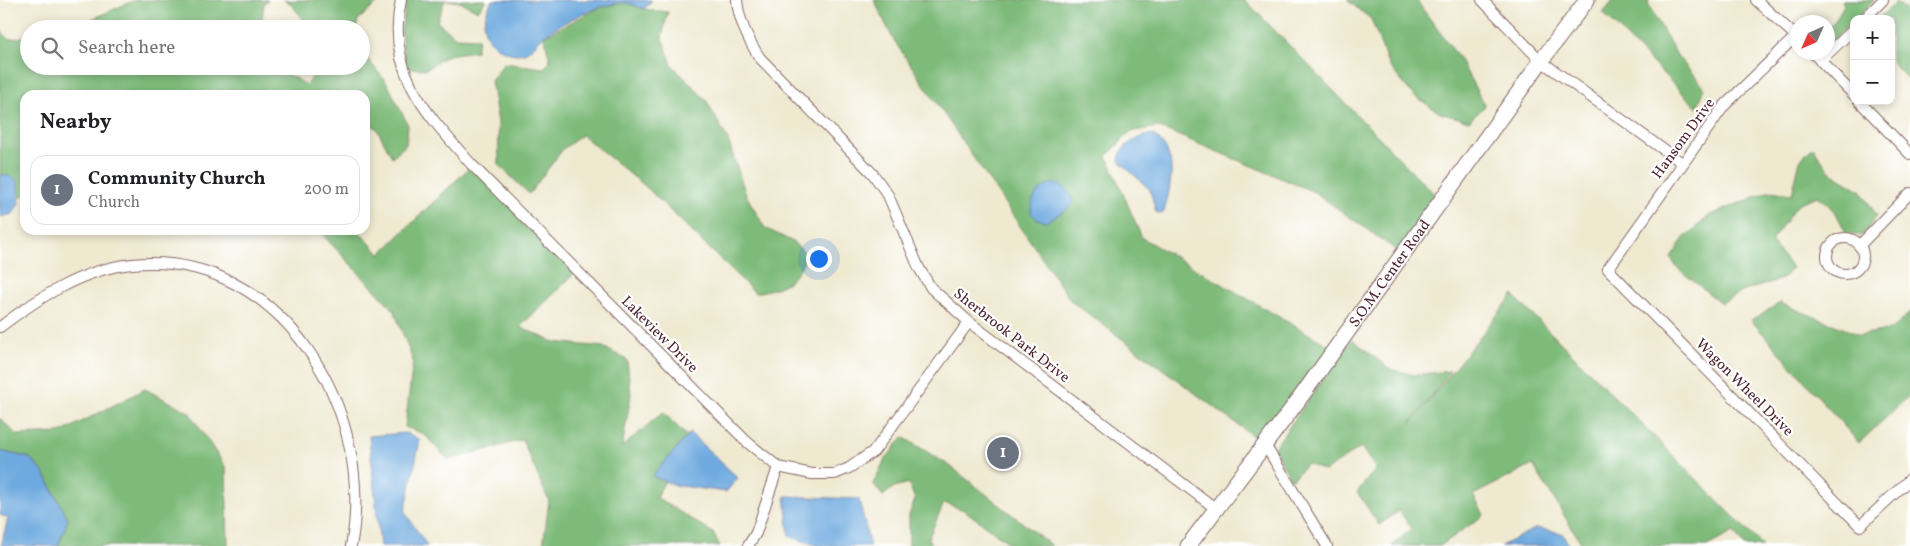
<!DOCTYPE html>
<meta charset="utf-8">
<style>
:root{--surface:#fff;--page:#f2f2f2;--text:#202124;--muted:#757577;--line:#e0e0e0;--accent:#b5179e}
body{margin:0;font-family:Vollkorn,serif;background:var(--page);color:var(--text)}
.controls{position:absolute;right:15px;top:15px;display:grid;overflow:hidden;border-radius:10px;box-shadow:0 2px 8px #0003}
.controls button{width:45px;height:45px;display:grid;place-items:center;padding:0;border:0;border-bottom:1px solid var(--line);background:var(--surface);color:var(--text);font:25px sans-serif}
.compass{position:absolute;left:1790px;top:15px;width:45px;height:45px;border-radius:50%;background:var(--surface);box-shadow:0 2px 8px #0003;rotate:225deg}
.you{position:absolute;left:818px;top:258px;width:18px;height:18px;margin:-12px;border:4px solid #fff;border-radius:50%;background:#1a73e8;box-shadow:0 0 0 8px #1a73e833}
.badge{display:grid;place-items:center;width:32px;height:32px;border-radius:50%;background:var(--accent);color:#fff;font-size:16px;font-weight:700}
.pin{position:absolute;translate:-50% -50%;border:2px solid #fff;box-shadow:0 1px 5px #0006}
.list{margin:0;padding:0;list-style:none}
h2{display:flex;justify-content:space-between;align-items:center;height:65px;margin:0;padding:0 20px;font-size:21px}
h2 small{font-size:16px;font-weight:400;color:var(--muted)}
.list li{display:grid;grid-template-columns:32px 1fr auto;gap:15px;align-items:center;box-sizing:border-box;height:70px;margin:0 10px 10px;padding:0 10px;border:1px solid var(--line);border-radius:15px}
.list b{display:block;font-size:19px;white-space:nowrap}
.list p{margin:0;font-size:16px;white-space:nowrap;color:var(--muted)}
.list em{font-size:16px;font-style:normal;color:var(--muted)}
.icon{flex:none;width:28px;height:28px;fill:none;stroke:currentColor;stroke-width:2;stroke-linecap:round;stroke-linejoin:round}
.map{position:relative;flex:none;width:1910px;height:546px;overflow:hidden}
.search{position:absolute;background:var(--surface);box-shadow:0 2px 8px #0003;left:20px;top:20px;width:350px;height:55px;display:flex;align-items:center;gap:12px;box-sizing:border-box;padding:0 18px;border-radius:28px;color:var(--muted);font-size:19px}
.panel{position:absolute;background:var(--surface);box-shadow:0 2px 8px #0003;left:20px;top:90px;width:350px;height:145px;border-radius:15px}
.map>svg:first-child{display:block}
.forest{fill:#7ebb7a;stroke:#646d52}
.water{fill:#6eaadf;stroke:#5c6485}
.lines{fill:none;stroke-linecap:round;stroke-linejoin:round}
.street-casing{stroke:#846665;stroke-width:12}
.primary-casing{stroke:#846665;stroke-width:17}
.street{stroke:#fff;stroke-width:10}
.primary{stroke:#fff;stroke-width:15}
.labels{text-anchor:middle;stroke-width:4.5;stroke-linejoin:round;paint-order:stroke}
.street-label{font-size:15px;fill:#4a1f2b;stroke:#fff}
</style>
<div class="map">
<svg width="1910" height="546" viewBox="0 0 1910 546">
<rect width="100%" height="100%" fill="#fff"/>
<filter id="ink" filterUnits="userSpaceOnUse"><feTurbulence type="fractalNoise" baseFrequency=".02" numOctaves="2"/><feDisplacementMap in="SourceGraphic" scale="10" xChannelSelector="R" yChannelSelector="G"/><feConvolveMatrix kernelMatrix="1 2 1 2 8 2 1 2 1" color-interpolation-filters="sRGB"/></filter>
<filter id="wash" filterUnits="userSpaceOnUse"><feTurbulence type="fractalNoise" baseFrequency=".0096" numOctaves="4" result="noise"/><feDisplacementMap in="SourceGraphic" scale="20" xChannelSelector="R" yChannelSelector="G"/><feGaussianBlur stdDeviation="1.12" result="paint"/><feColorMatrix in="noise" values="0 0 0 0 0 0 0 0 0 0 0 0 0 0 0 0 0 1.4 0 .05"/><feComposite in="paint" operator="in"/></filter>
<g filter="url(#wash)">
<rect width="100%" height="100%" fill="#efe9d0"/>
<!-- forest -->
<path class="forest" d="M135 0H268L264 3 261 29H69Z
M284 0H381L358 20 356 29H311L291 4Z
M407 0H486L478 11 460 2 445 0 437 22 456 37 478 38 476 51 448 55 426 69 406 68 401 32Z
M874 0H1245L1441 201 1402 254 1314 192 1158 127 1130 132 1107 156 1142 238 1335 349 1265 445 1071 301 893 39Z
M1347 0H1416L1459 58 1485 106 1469 121 1440 113 1413 95 1389 66 1371 19Z
M1614 0H1649L1648 4 1678 57 1705 88 1697 108 1603 13Z
M1842 0H1875L1828 45V28L1834 22 1844 5Z
M627 2 644 9 668 12 662 37 672 65 706 100 728 140 746 195 765 228 793 242 807 255C793 284 785 287 755 293L645 186 582 135 563 149 529 194 499 165 498 122 491 81 504 63 544 68 550 61 544 36 601 7Z
M1896 2 1910 12V82L1891 61V19H1878Z
M0 30 9 39 29 36V66H274L306 85 321 66H361V51L387 83 408 125 406 145 392 157 377 129 365 119V95H25V194L0 210Z
M1813 147 1829 171 1860 190 1877 216 1862 236 1846 233 1835 211 1818 196 1799 203 1771 241 1792 268 1782 279 1744 291 1721 303 1677 268 1671 258 1684 238 1710 215 1770 191 1792 194 1800 160Z
M472 165 577 271 520 327 554 342 603 347 627 360 631 395 622 447 663 412 687 436 653 475 665 481 656 497 713 533 720 546H543L549 501 522 440 448 460 424 434 405 427 413 361 394 310 318 230H357L380 254Z
M1513 295 1763 546H1744L1734 532 1707 546H1583L1533 465 1473 495 1484 515 1440 546H1392L1412 528 1399 511 1379 525 1357 492 1376 469 1361 447 1325 471 1307 464 1291 480 1274 448 1352 339 1390 369 1414 375 1450 371 1411 423Z
M1780 303 1860 335 1893 329 1910 312V395L1859 443 1751 320Z
M145 389 189 412 226 468 228 546H58L68 519 44 473 30 458 0 451V418L17 435 60 433Z
M903 437 950 466 1052 546H1013L964 510 944 503 928 539 934 546H909V515L915 500 909 483 894 487 883 496 873 484 885 460Z"/>
<!-- water -->
<path class="water" d="M492 0H652L644 9C638 7 631 3 625 3 604 2 561 22 544 36 537 41 533 50 524 53 507 58 485 43 484 26 483 19 489 7 492 0Z
M1152 134C1180 153 1171 184 1164 212L1161 214 1156 212 1150 190 1119 161C1120 144 1138 138 1152 134Z
M0 175H8L18 181 19 203 13 214 0 217Z
M1051 183C1064 185 1069 189 1073 202L1070 207 1046 222 1037 219 1031 213C1030 197 1038 191 1051 183Z
M406 433 420 440 405 512 427 546H380L369 436Z
M690 433 738 478 726 492 674 485 652 476Z
M0 451 30 458 44 473 68 519 58 546H1L8 518 0 515Z
M785 496 859 499 870 546H818L789 536Z
M1536 528 1562 533 1569 546H1501Z"/>
</g>
<g filter="url(#ink)">
<g class="lines">
<!-- street casing -->
<g class="street-casing">
<path id="street" d="M401 0C385 72 428 115 472 165L747 442 778 467 812 474H835L849 468 874 451 969 322
M737 0C739 22 748 40 760 58L873 174 888 195 919 268 931 288 969 322 1215 508
M1482 0 1541 61 1682 163
M1756 0 1798 38
M1864 19 1883 0
M1796 36 1724 106 1608 269 1860 526 1910 479
M1812 52 1854 95
M1820 61 1854 29
M1859 101 1910 154
M1827 256a18 18 0 1 1 36 0a18 18 0 1 1-36 0Z
M1859 246 1910 193
M0 327C38 298 83 269 132 264 282 249 377 412 351 546
M1265 445 1327 546
M748 546 756 533 778 467"/>
</g>
<!-- primary casing -->
<g class="primary-casing">
<g id="primary">
<path id="s1" d="M1188 546 1300 398 1541 61 1587 0"/>
</g>
</g>
<!-- street -->
<use href="#street" class="street"/>
<!-- primary -->
<use href="#primary" class="primary"/>
</g>
</g>
<g class="labels">
<!-- street labels -->
<g class="street-label">
<text transform="translate(1683 138) rotate(-54)" y="5">Hansom Drive</text>
<text dy="5" stroke="none"><textPath href="#s1" startOffset="339">S.O.M. Center Road</textPath></text>
<text transform="translate(660 334) rotate(45)" y="5">Lakeview Drive</text>
<text transform="translate(1012 335) rotate(38)" y="5">Sherbrook Park Drive</text>
<text transform="translate(1745 387) rotate(45)" y="5">Wagon Wheel Drive</text>
</g>
</g>
</svg>
<div class="controls">
<button>+</button>
<button>−</button>
</div>
<svg class="compass" viewBox="-18 -18 36 36"><path d="M0-13l5 13h-10z" fill="#e53935"/><path d="M0 13l5-13h-10z" fill="#757577"/></svg>
<div class="you"></div>
<div class="pin badge" style="left:1003px;top:453px;background:#6b7280">1</div>
<div class="search"><svg class="icon" aria-label="search" viewBox="0 0 24 24"><circle cx="10" cy="10" r="6"/><path d="M15 15l6 6"/></svg>Search here</div>
<section class="panel">
<h2>Nearby<small></small></h2>
<ul class="list">
<li><span class="badge" style="background:#6b7280">1</span><div><b>Community Church</b><p>Church</p></div><em>200 m</em></li>
</ul>
</section>
</div>
